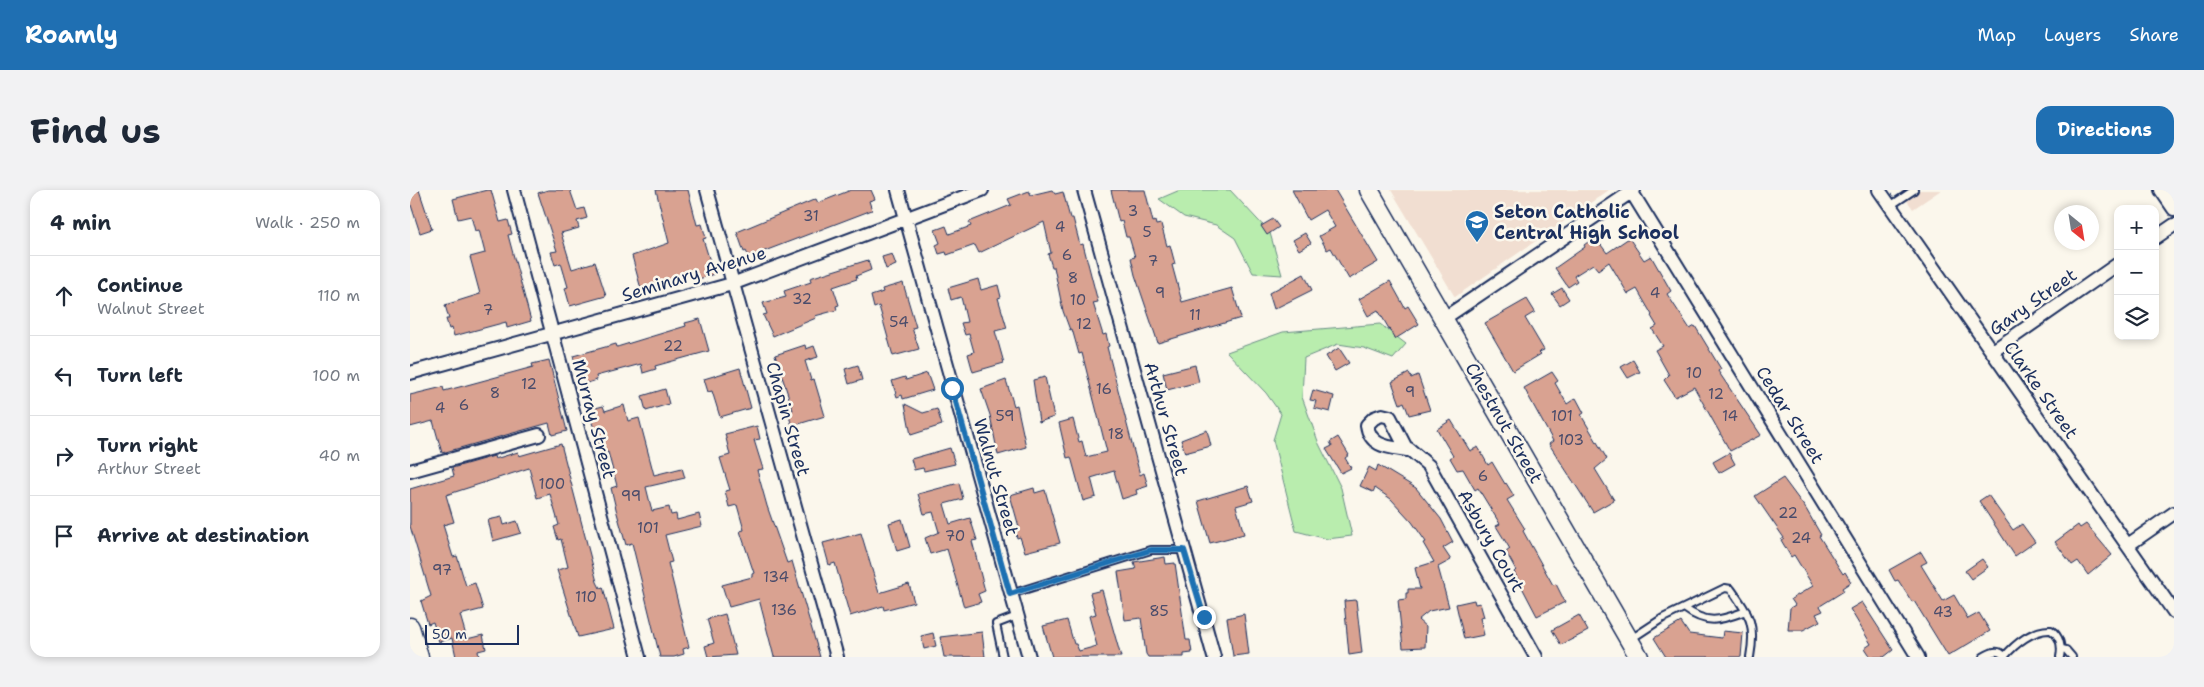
<!DOCTYPE html>
<meta charset="utf-8">
<style>
:root{--surface:#fff;--page:#f2f2f3;--text:#1f2937;--muted:#747a83;--line:#e0e1e3;--accent:#1f6fb2}
body{margin:0;font-family:"Shantell Sans",sans-serif;background:var(--page);color:var(--text)}
.controls{position:absolute;right:15px;top:15px;display:grid;overflow:hidden;border-radius:10px;box-shadow:0 2px 8px #0003}
.controls button{width:45px;height:45px;display:grid;place-items:center;padding:0;border:0;border-bottom:1px solid var(--line);background:var(--surface);color:var(--text);font:25px sans-serif}
.compass{position:absolute;left:1644px;top:15px;width:45px;height:45px;border-radius:50%;background:var(--surface);box-shadow:0 2px 8px #0003;rotate:150deg}
.scale{position:absolute;left:15px;bottom:12px;width:94px;box-sizing:border-box;padding-left:5px;border:2px solid #1b2f5e;border-top:0;font-size:14px;line-height:18px;white-space:nowrap;color:#1b2f5e;-webkit-text-stroke:4px #fbf7ec;paint-order:stroke}
.stop{position:absolute;width:15px;height:15px;margin:-11px;border:4px solid #1f6fb2;border-radius:50%;background:#fff}
.stop.end{background:#1f6fb2;border-color:#fff;box-shadow:0 1px 5px #0008}
.list{margin:0;padding:0;list-style:none}
h2{display:flex;justify-content:space-between;align-items:center;height:65px;margin:0;padding:0 20px;font-size:21px}
h2 small{font-size:16px;font-weight:400;color:var(--muted)}
.list li{display:grid;grid-template-columns:32px 1fr auto;gap:15px;align-items:center;box-sizing:border-box;height:80px;padding:0 20px;border-top:1px solid var(--line)}
.list b{display:block;font-size:19px;white-space:nowrap}
.list p{margin:0;font-size:16px;white-space:nowrap;color:var(--muted)}
.list em{font-size:16px;font-style:normal;color:var(--muted)}
.icon{flex:none;width:28px;height:28px;fill:none;stroke:currentColor;stroke-width:2;stroke-linecap:round;stroke-linejoin:round}
.map{position:relative;flex:none;width:1764px;height:467px;overflow:hidden;border-radius:15px}
header{display:flex;align-items:center;gap:30px;box-sizing:border-box;height:70px;padding:0 25px;background:var(--accent);color:#fff}
header strong{font-size:24px}
nav{display:flex;gap:28px;margin-inline-start:auto;font-size:18px}
.intro{display:flex;align-items:center;justify-content:space-between;box-sizing:border-box;height:120px;padding:0 30px}
h1{margin:0;font-size:35px}
.button{padding:12px 22px;border-radius:15px;background:var(--accent);color:#fff;font-size:18px;font-weight:700}
main{display:flex;gap:30px;padding:0 30px}
aside{flex:1;background:var(--surface);border-radius:15px;box-shadow:0 2px 8px #0003}
.map>svg:first-child{display:block}
.built{fill:#f1ded1}
.green{fill:#b9edae;stroke:#6a8e86}
.building{fill:#d9a291;stroke:#1b2f5e}
.lines{fill:none;stroke-linecap:round;stroke-linejoin:round}
.lane-casing{stroke:#1b2f5e;stroke-width:10}
.street-casing{stroke:#1b2f5e;stroke-width:16}
.secondary-casing{stroke:#1b2f5e;stroke-width:21}
.lane{stroke:#fbf7ec;stroke-width:6}
.street{stroke:#fbf7ec;stroke-width:12}
.secondary{stroke:#fbf7ec;stroke-width:18}
.route{stroke:#1f6fb2;stroke-width:6}
.labels{text-anchor:middle;stroke-width:5;stroke-linejoin:round;paint-order:stroke}
.number-label{font-size:15px;fill:#4a4c6b}
.poi-label{font-size:18px;font-weight:bold;fill:#1b2f5e;stroke:#fbf7ec;text-anchor:start}
.street-label{font-size:18px;fill:#1b2f5e;stroke:#fbf7ec}
</style>
<header>
<strong>Roamly</strong>
<nav><a>Map</a><a>Layers</a><a>Share</a></nav>
</header>
<div class="intro"><h1>Find us</h1><a class="button">Directions</a></div>
<main>
<aside>
<h2>4 min<small>Walk · 250 m</small></h2>
<ul class="list">
<li><svg class="icon" aria-label="ahead" viewBox="0 0 24 24"><path d="M12 20V5M6 11l6-6 6 6"/></svg><div><b>Continue</b><p>Walnut Street</p></div><em>110 m</em></li>
<li><svg class="icon" aria-label="left" viewBox="0 0 24 24"><path d="M17 20v-9H6M10 6l-5 5 5 5"/></svg><div><b>Turn left</b></div><em>100 m</em></li>
<li><svg class="icon" aria-label="right" viewBox="0 0 24 24"><path d="M7 20v-9h11M14 6l5 5-5 5"/></svg><div><b>Turn right</b><p>Arthur Street</p></div><em>40 m</em></li>
<li><svg class="icon" aria-label="arrive" viewBox="0 0 24 24"><path d="M6 21V4h12l-3 4 3 4H6"/></svg><div><b>Arrive at destination</b></div></li>
</ul>
</aside>
<div class="map">
<svg width="1764" height="467" viewBox="0 0 1764 467">
<rect width="100%" height="100%" fill="#fbf7ec"/>
<filter id="ink" filterUnits="userSpaceOnUse"><feTurbulence type="fractalNoise" baseFrequency=".02" numOctaves="2"/><feDisplacementMap in="SourceGraphic" scale="10" xChannelSelector="R" yChannelSelector="G"/><feConvolveMatrix kernelMatrix="1 2 1 2 8 2 1 2 1" color-interpolation-filters="sRGB"/></filter>
<g filter="url(#ink)">
<!-- built -->
<path class="built" d="M981 0H1199L1045 107Z
M1490 0H1531L1503 19Z"/>
<!-- green -->
<path class="green" d="M770 0H820L860 43 872 85 843 83 825 48 806 35 774 27 749 9Z
M970 134 996 154 983 169 954 158 928 154 894 168 892 207 909 254 931 298 942 346 917 349 886 341 863 250 871 224 856 203 817 162 873 142Z"/>
<!-- building -->
<path class="building" d="M0 0H9L22 39 10 43 0 12Z
M77 0H81L90 32 98 30 102 44 98 45 121 131 97 138 96 132 44 146 42 138 39 139 36 129H39L35 115 70 104 60 67 75 63 69 40 65 41 61 26 48 29 43 9Z
M138 0H160L167 20 174 18 177 28 167 31 169 38 151 43 162 79 185 72 196 106 160 116 155 98 158 97 151 73 145 75 141 62 147 61 128 3Z
M246 0H278L287 35 292 34 296 48 293 49 304 84 283 91 281 84 231 99 222 66 259 53Z
M441 0H461L465 9 459 11 462 20 339 67 336 61 334 62 327 42 406 9 408 13Z
M642 0 645 4 653 2 660 28H663L670 55 673 54 688 112 683 113 693 145 696 144 699 156 697 157 730 285 734 283 738 296 726 300 727 304 712 309 704 281 681 288 686 307 673 311 661 267 657 268 649 233 663 229 669 252 672 251 676 267 697 262 672 163 669 164 662 139 660 140 653 121 644 77H642L638 64 641 63 634 32 569 63 565 55 537 65 536 62 529 64 526 55 530 53 525 40 536 36 539 44 561 36 559 32 601 15 598 9 619 1 621 5Z
M701 0H735L743 32 745 31 746 35 751 34 757 56 760 55 765 74 762 75 772 112 822 98 831 128 748 153 725 85 721 68 725 67 719 47H716L712 31 709 32Z
M882 0H925L968 72 939 89 921 58 917 60 909 46 925 37 915 20 898 30Z
M863 29 869 37 857 45 851 36Z
M895 43 901 53 889 60 883 50Z
M1185 47 1197 63 1219 48 1234 70 1241 66 1261 101 1257 104 1280 139 1285 136 1311 179 1308 181 1351 245 1320 261 1284 197 1265 207 1254 190 1259 185 1245 160 1253 156 1242 139 1247 136 1241 126 1242 125 1227 99 1218 104 1199 72 1188 80 1183 74 1164 86 1167 91 1158 97 1145 78 1175 57 1174 55Z
M482 64 486 75 476 79 472 67Z
M458 70 461 80 446 86 447 89 423 97 429 115 426 116 427 120 405 126 406 128 363 146 353 125 357 124 353 113 376 107 374 101 401 92 400 88Z
M894 84 902 100 864 119 859 103Z
M568 89 571 100 588 95 591 107 588 108 597 138 585 141 594 173 563 182 558 164 564 162 559 144 555 145 551 133 557 132 551 107 541 110 538 98Z
M980 91 995 118 998 116 1009 134 985 149 968 120 958 126 949 109Z
M493 93 506 137 502 138 509 159 483 166 469 116 464 118 461 106 473 102 472 99Z
M1152 98 1159 109 1150 115 1142 104Z
M1117 109 1125 122 1115 128 1134 160 1129 162 1131 164 1103 181 1075 133Z
M290 129 299 161 245 176 246 179 233 183 231 174 186 186 187 190 174 194 169 176 166 177 163 166 206 154 207 157 276 136 275 133Z
M395 155 396 159 404 156 408 167 395 171 401 190 404 189 415 226 382 236 378 223 383 220 365 165Z
M929 158 939 173 925 181 916 166Z
M139 170 157 241 142 245 139 233 32 263 23 231 0 237V205L33 197 34 201 57 195 123 177 122 174Z
M1223 170 1230 182 1218 188 1211 177Z
M448 175 452 190 439 194 435 179Z
M785 175 789 192 757 200 753 183Z
M330 178 341 218 310 227 302 201 298 202 294 189Z
M1142 182 1148 191 1145 193 1157 214 1166 208 1174 223 1171 225 1197 269 1185 279 1204 310 1183 322 1139 254 1143 251 1114 198Z
M517 183 523 200 493 209 492 205 487 207 482 191 495 187 496 190Z
M999 183 1001 188 1008 185 1020 220 999 225 994 212 990 214 982 192Z
M635 187 644 227 629 232 623 190Z
M596 190 604 216 607 215 616 257 588 265 580 225 571 199Z
M255 199 259 214 236 221 232 206Z
M903 200 924 206 920 222 904 218 906 211 900 210Z
M495 214 513 223 527 219 532 235 501 245Z
M214 215 218 231 229 228 244 285 272 278 275 288 236 297 242 321 259 317 261 325 266 324 267 330 289 324 292 336 255 345 262 372 258 373 279 457 273 459 274 464 264 467H250L222 353 216 355 207 323 201 298 207 296 198 262 192 264 178 220 193 216 195 221Z
M1041 230 1060 261 1068 257 1078 275 1082 272 1095 294 1096 293 1104 306 1097 310 1115 339 1113 341 1143 395 1146 394 1155 412 1127 426 1104 382 1106 380 1096 362 1100 359 1086 336 1090 334 1068 298 1065 300 1053 279 1047 280 1040 268 1043 266 1027 239Z
M347 236 350 249 344 250 353 279 347 280 357 316 377 373 382 371 410 467H364L349 409 319 417 312 395 342 387V384L344 383 330 341 334 340 327 315 319 317 315 301 320 300 310 268 320 265 315 244Z
M797 240 801 256 775 263 771 250Z
M928 247 939 265 935 268 941 278 931 283 916 259 922 256 920 252Z
M151 254 187 392 190 398 193 397 204 439 168 447 147 380 158 377 151 349 148 350 144 337 149 335 140 304 127 308 119 278 36 305 44 332 33 335 43 367 47 366 56 396 65 393 73 419 50 425 57 449 73 445 76 459 68 461 69 467H46L42 448 29 452 23 432 18 434 11 411 21 406 0 336V299L44 286 42 278 84 266 85 269 108 262 109 266Z
M540 258 545 274 514 281 513 278 504 280 501 269Z
M1319 263 1325 274 1309 283 1303 272Z
M968 275 1006 298 1031 329 1043 352 1033 358 1041 370 1028 377 1039 417 1019 421 1008 430 1016 437 1015 457 993 458 988 410 996 409V403H998V399H1010L1005 378 1024 372 1013 353 1016 352 1002 332 981 309 965 298 963 302 950 296 959 277 966 281Z
M1373 288 1396 319 1411 345 1409 346 1433 384 1435 382 1441 392 1432 398 1434 401 1410 416 1413 421 1406 424 1410 431 1393 440H1378L1380 418 1385 415 1381 409 1403 396 1384 365 1381 367 1371 350 1374 348 1345 306Z
M549 293 553 309 534 314 540 334 560 328 567 350 562 351 575 401 568 404 571 412 554 417 537 359 520 364 515 348 529 342 523 322 514 324 508 304Z
M838 296 843 311 826 316 834 344 800 353 788 311Z
M624 298 625 303 635 300 650 353 615 362 610 347 607 348 605 339 609 337 600 305Z
M1578 305 1603 340 1612 334 1625 352 1605 366 1569 311Z
M92 327 94 335 107 331 111 343 83 351 78 330Z
M492 329 500 357 487 361 479 333Z
M1676 334 1702 365 1678 385 1668 371 1662 375 1645 352 1668 335 1670 338Z
M451 343 469 403 499 394 504 412 474 420 473 416 440 426 425 373 419 375 413 353Z
M1511 362 1517 372 1511 375 1533 411 1544 405 1558 429 1569 423 1580 441 1538 466 1504 411 1502 412 1488 390 1485 391 1479 380Z
M755 367 756 374 765 373 776 450H780L782 463 774 464V467H738L736 464 731 428 715 430 708 382 726 379 724 372Z
M1572 369 1578 377 1561 389 1555 381Z
M692 400 711 467H642L633 436 657 430 664 454H666L669 461 687 456 679 426 686 424 680 403Z
M946 410 952 463 939 465 934 411Z
M1064 410 1065 414 1070 413 1074 427 1070 428 1074 445 1054 449 1046 414Z
M1452 412 1483 460 1474 467H1461L1455 458 1461 454 1440 419Z
M315 424 326 465 298 467 295 456 304 453 297 429Z
M834 424 839 464 823 466 817 428Z
M1169 425 1178 441 1151 455 1142 440Z
M1271 432 1279 444 1312 448 1313 441 1333 443 1331 467H1256L1244 448Z
M572 442 575 467H534L530 447Z
M523 443 526 456 514 459 511 446Z"/>
<g class="lines">
<!-- lane casing -->
<g class="lane-casing">
<path id="lane" d="M1480 16 1504 0
M601 404 741 360H775
M1274 418C1298 436 1311 430 1336 421
M1221 449 1253 428 1315 398 1321 399C1340 426 1346 434 1340 467
M1652 459 1656 460 1662 467
M593 467 586 434 607 426
M1573 467C1580 463 1588 458 1594 466
M1594 467C1605 454 1623 439 1641 440 1650 446 1652 457 1650 467"/>
</g>
<!-- street casing -->
<g class="street-casing">
<path id="street" d="M104 0 229 467
M297 0 427 467
M488 0 619 467
M674 0 804 467
M1469 0 1764 422
M1751 0 1764 19
M1221 1 1508 467
M1745 48 1764 35
M1033 129 1224 0
M1583 161 1708 74
M0 183 322 94 572 0
M972 225 980 227 997 260C979 257 960 257 957 235L964 228Z
M999 259 1019 276 1126 467
M0 281 129 245
M1718 355 1764 323"/>
</g>
<!-- secondary casing -->
<g class="secondary-casing">
<path id="secondary" d="M959 0 1229 467
M0 437 9 467"/>
</g>
<!-- lane -->
<use href="#lane" class="lane"/>
<!-- street -->
<use href="#street" class="street"/>
<!-- secondary -->
<use href="#secondary" class="secondary"/>
</g>
</g>
<g class="lines" filter="url(#ink)">
<!-- route -->
<path class="route" d="M542 198 600 404 741 360H774L794 427"/>
</g>
<!-- icons -->
<defs>
<g id="school-pin" transform="scale(1.25)"><path d="M0 17L-7.5 6A9.5 9.5 0 1 1 7.5 6Z" fill="#1f6fb2" stroke="#fbf7ec"/><path d="M0-5L7-2L0 1L-7-2ZM-4 1L0 2.5L4 1V4Q0 6-4 4Z" fill="#fff"/></g>
</defs>
<g fill-rule="evenodd">
<use href="#school-pin" x="1067" y="32"/>
</g>
<g class="labels">
<!-- number labels -->
<g class="number-label">
<text x="723" y="26">3</text>
<text x="401" y="31">31</text>
<text x="650" y="42">4</text>
<text x="737" y="47">5</text>
<text x="657" y="70">6</text>
<text x="743" y="76">7</text>
<text x="663" y="93">8</text>
<text x="750" y="108">9</text>
<text x="1245" y="108">4</text>
<text x="392" y="114">32</text>
<text x="668" y="115">10</text>
<text x="78" y="125">7</text>
<text x="785" y="130">11</text>
<text x="489" y="137">54</text>
<text x="674" y="139">12</text>
<text x="263" y="161">22</text>
<text x="1284" y="188">10</text>
<text x="119" y="199">12</text>
<text x="694" y="204">16</text>
<text x="1000" y="207">9</text>
<text x="85" y="208">8</text>
<text x="1306" y="209">12</text>
<text x="54" y="220">6</text>
<text x="30" y="223">4</text>
<text x="595" y="231">59</text>
<text x="1152" y="231">101</text>
<text x="1320" y="231">14</text>
<text x="706" y="249">18</text>
<text x="1161" y="255">103</text>
<text x="1073" y="291">6</text>
<text x="142" y="299">100</text>
<text x="221" y="311">99</text>
<text x="1378" y="328">22</text>
<text x="238" y="343">101</text>
<text x="545" y="351">70</text>
<text x="1391" y="353">24</text>
<text x="32" y="385">97</text>
<text x="366" y="392">134</text>
<text x="176" y="412">110</text>
<text x="374" y="425">136</text>
<text x="749" y="426">85</text>
<text x="1533" y="427">43</text>
</g>
<!-- poi labels -->
<g class="poi-label">
<text x="1084" y="28">Seton Catholic<tspan x="1084" dy="21">Central High School</tspan></text>
</g>
<!-- street labels -->
<g class="street-label">
<text transform="translate(284 84) rotate(-17)" y="6">Seminary Avenue</text>
<text transform="translate(1623 112) rotate(-35)" y="6">Gary Street</text>
<text transform="translate(1631 200) rotate(55)" y="6">Clarke Street</text>
<text transform="translate(1380 225) rotate(58)" y="6">Cedar Street</text>
<text transform="translate(184 229) rotate(75)" y="6">Murray Street</text>
<text transform="translate(378 229) rotate(74)" y="6">Chapin Street</text>
<text transform="translate(756 229) rotate(74)" y="6">Arthur Street</text>
<text transform="translate(1094 233) rotate(60)" y="6">Chestnut Street</text>
<text transform="translate(586 287) rotate(74)" y="6">Walnut Street</text>
<text transform="translate(1081 351) rotate(60)" y="6">Asbury Court</text>
</g>
</g>
</svg>
<div class="controls">
<button>+</button>
<button>−</button>
<button><svg class="icon" aria-label="layers" viewBox="0 0 24 24"><path d="M12 4l9 5-9 5-9-5zM3 14l9 5 9-5"/></svg></button>
</div>
<svg class="compass" viewBox="-18 -18 36 36"><path d="M0-13l5 13h-10z" fill="#e53935"/><path d="M0 13l5-13h-10z" fill="#747a83"/></svg>
<div class="scale">50 m</div>
<div class="stop" style="left:542px;top:198px"></div>
<div class="stop end" style="left:794px;top:427px"></div>
</div>
</main>
